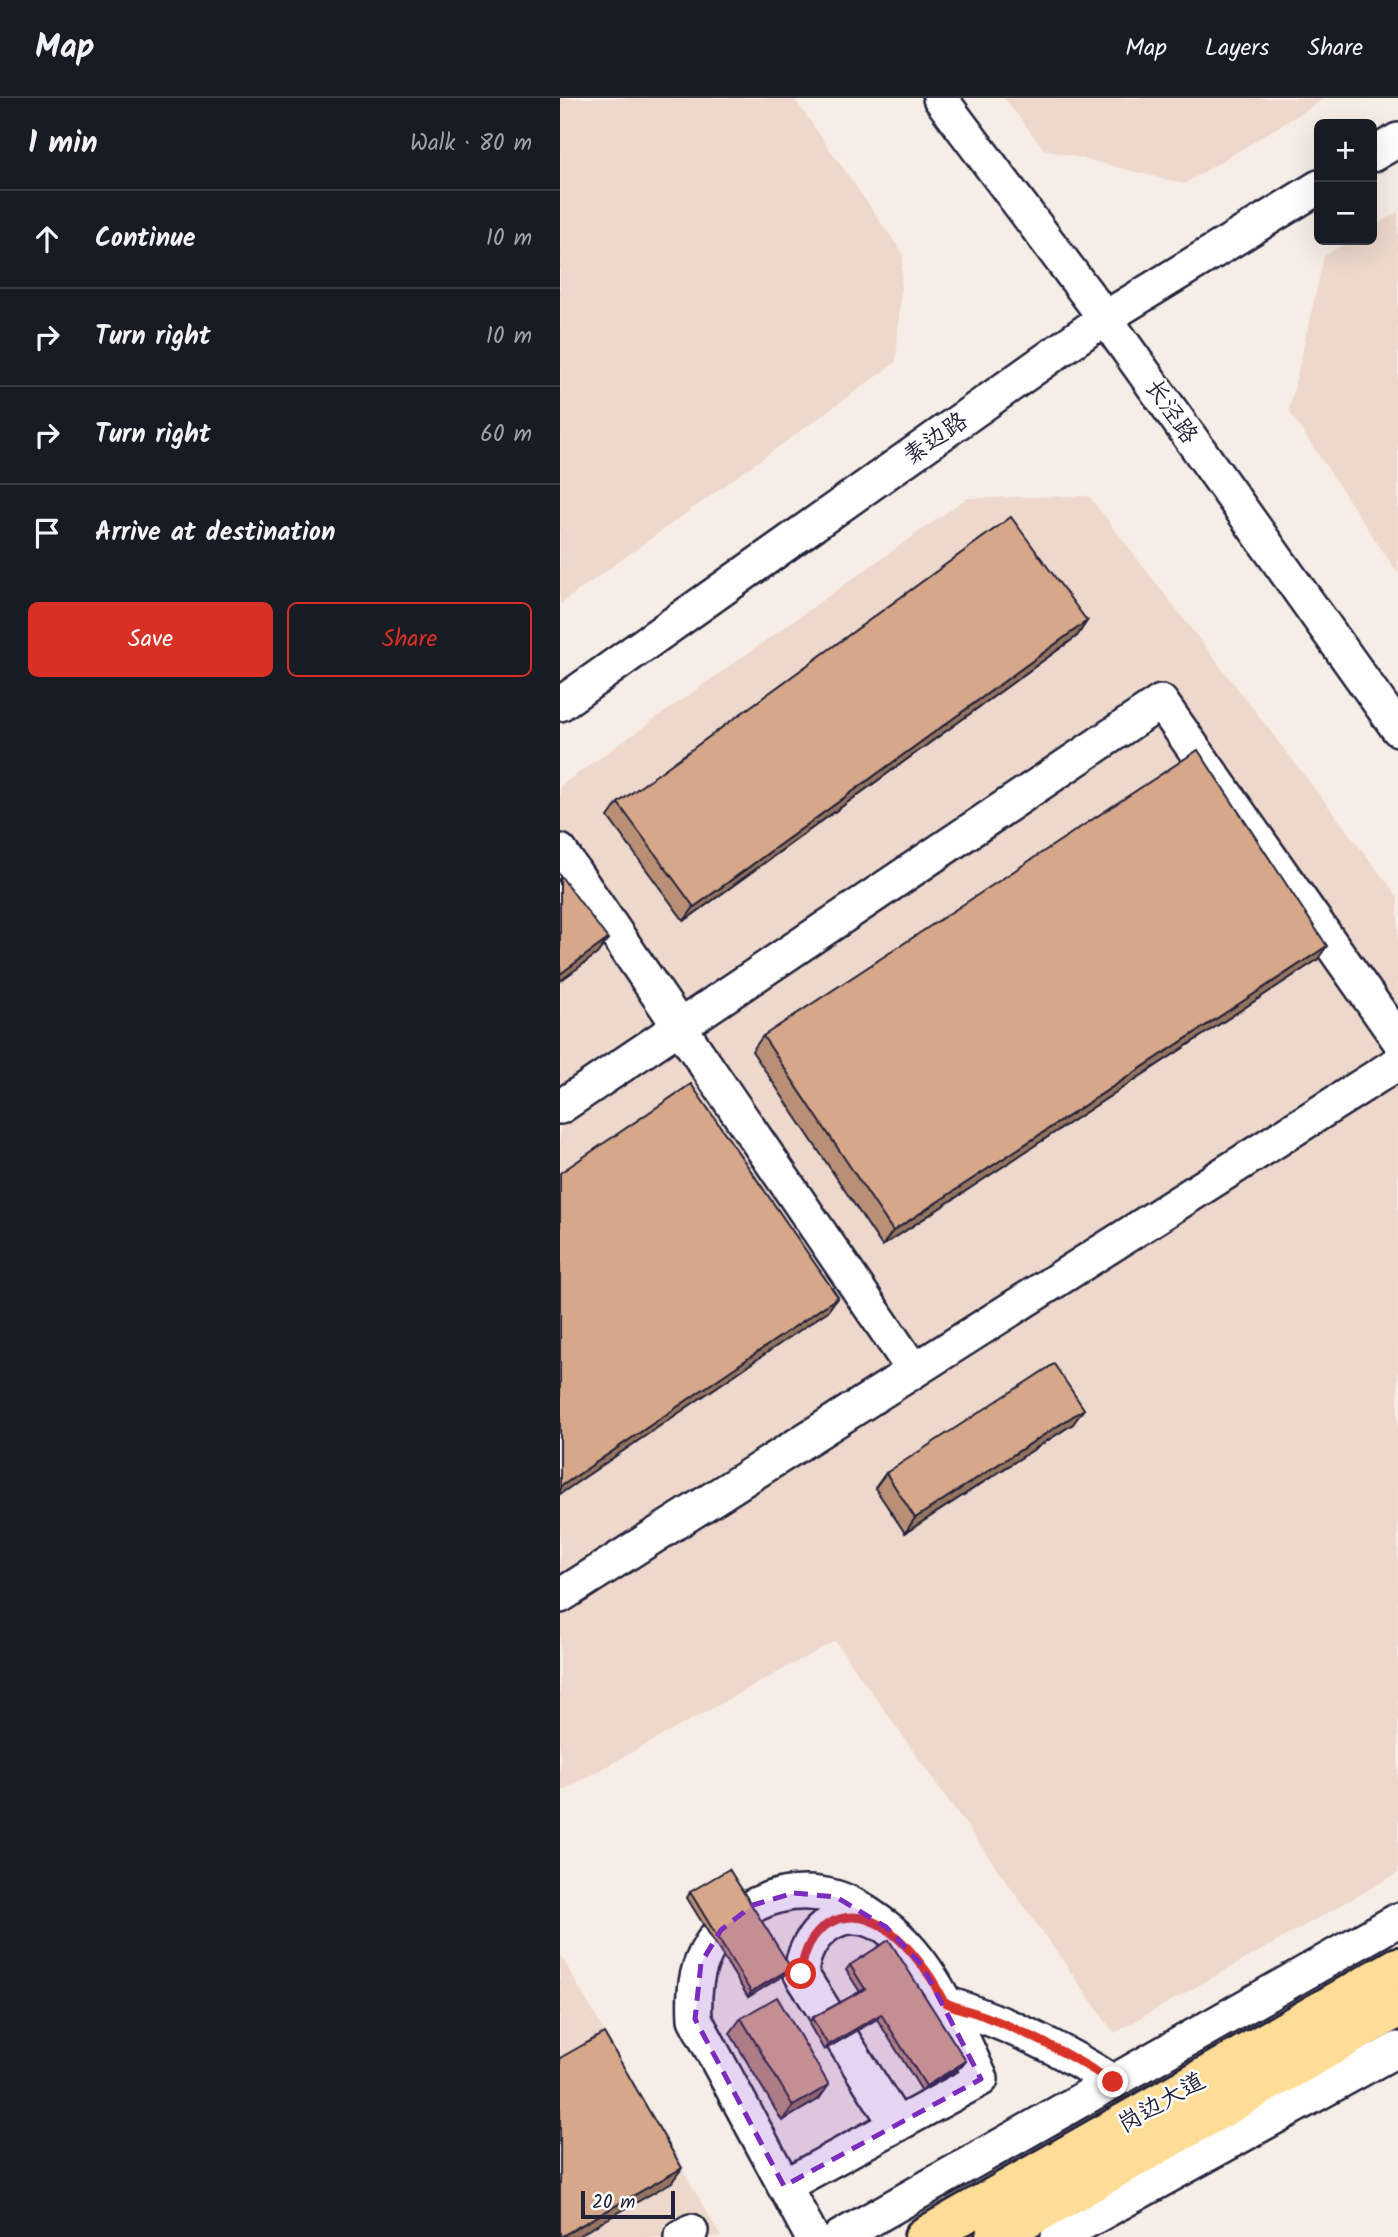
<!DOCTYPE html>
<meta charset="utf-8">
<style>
:root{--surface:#171b24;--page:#242831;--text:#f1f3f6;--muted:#9ea1a6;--line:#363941;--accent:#d93025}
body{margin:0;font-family:Kalam,"LXGW WenKai TC",sans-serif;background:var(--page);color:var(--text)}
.controls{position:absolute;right:21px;top:21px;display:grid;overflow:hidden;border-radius:10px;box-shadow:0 7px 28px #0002}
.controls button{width:63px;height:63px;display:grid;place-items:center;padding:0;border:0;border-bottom:2px solid var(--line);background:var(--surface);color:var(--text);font:35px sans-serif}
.scale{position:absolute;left:21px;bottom:18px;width:94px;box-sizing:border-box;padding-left:7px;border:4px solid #22223b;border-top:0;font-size:19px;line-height:24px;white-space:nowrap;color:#22223b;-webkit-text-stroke:5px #fff;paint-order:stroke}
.stop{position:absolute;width:21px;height:21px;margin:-16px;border:5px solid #d93025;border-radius:50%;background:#fff}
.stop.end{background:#d93025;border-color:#fff;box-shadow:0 2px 7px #0008}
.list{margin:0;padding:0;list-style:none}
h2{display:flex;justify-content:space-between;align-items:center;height:91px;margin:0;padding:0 28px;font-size:30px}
h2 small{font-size:23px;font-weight:400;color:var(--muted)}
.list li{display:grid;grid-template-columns:46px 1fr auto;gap:21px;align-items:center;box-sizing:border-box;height:98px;padding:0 28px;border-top:2px solid var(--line)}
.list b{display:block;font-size:26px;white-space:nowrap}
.list em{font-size:23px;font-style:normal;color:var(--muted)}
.actions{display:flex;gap:14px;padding:21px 28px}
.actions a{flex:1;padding:16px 0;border:2px solid var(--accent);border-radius:10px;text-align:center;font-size:24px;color:var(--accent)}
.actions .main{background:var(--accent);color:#fff}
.icon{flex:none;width:38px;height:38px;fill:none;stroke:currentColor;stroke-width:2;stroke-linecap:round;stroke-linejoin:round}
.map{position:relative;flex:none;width:838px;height:2139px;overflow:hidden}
header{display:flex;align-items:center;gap:42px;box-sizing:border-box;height:98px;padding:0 35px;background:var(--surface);border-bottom:2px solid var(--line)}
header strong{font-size:33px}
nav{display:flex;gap:38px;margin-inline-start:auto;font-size:24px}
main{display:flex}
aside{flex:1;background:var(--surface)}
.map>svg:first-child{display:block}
.built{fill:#edd8cb}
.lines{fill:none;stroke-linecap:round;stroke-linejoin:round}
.minor-casing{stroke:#22223b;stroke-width:38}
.major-casing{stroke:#22223b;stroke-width:44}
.minor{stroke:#fff;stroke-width:33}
.major{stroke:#ffdd96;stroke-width:38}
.wall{fill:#b99076;stroke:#22223b;stroke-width:2}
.shaded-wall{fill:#967560;stroke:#22223b;stroke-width:2}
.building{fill:#d7a789;stroke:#22223b;stroke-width:2}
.route{stroke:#d93025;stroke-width:9}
.marked{fill:#7b2cbf;fill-opacity:0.2;stroke:#7b2cbf;stroke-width:5;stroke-dasharray:14 9;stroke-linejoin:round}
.labels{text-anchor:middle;stroke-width:5;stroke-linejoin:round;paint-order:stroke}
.street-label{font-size:24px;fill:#22223b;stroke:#fff}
</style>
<header>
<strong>Map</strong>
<nav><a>Map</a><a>Layers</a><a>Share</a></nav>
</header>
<main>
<aside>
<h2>1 min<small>Walk · 80 m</small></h2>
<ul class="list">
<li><svg class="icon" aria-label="ahead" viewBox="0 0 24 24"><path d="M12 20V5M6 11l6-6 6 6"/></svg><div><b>Continue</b></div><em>10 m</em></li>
<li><svg class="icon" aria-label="right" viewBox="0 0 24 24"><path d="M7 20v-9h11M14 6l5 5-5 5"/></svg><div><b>Turn right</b></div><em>10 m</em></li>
<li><svg class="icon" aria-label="right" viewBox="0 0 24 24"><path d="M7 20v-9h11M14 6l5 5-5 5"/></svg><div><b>Turn right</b></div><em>60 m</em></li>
<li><svg class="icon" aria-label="arrive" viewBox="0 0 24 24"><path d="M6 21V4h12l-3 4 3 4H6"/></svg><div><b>Arrive at destination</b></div></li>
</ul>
<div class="actions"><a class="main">Save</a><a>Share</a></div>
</aside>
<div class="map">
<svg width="838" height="2139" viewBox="0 0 838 2139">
<rect width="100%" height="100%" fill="#f7ede7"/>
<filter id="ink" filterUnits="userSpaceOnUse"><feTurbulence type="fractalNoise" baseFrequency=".0143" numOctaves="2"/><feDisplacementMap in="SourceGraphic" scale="14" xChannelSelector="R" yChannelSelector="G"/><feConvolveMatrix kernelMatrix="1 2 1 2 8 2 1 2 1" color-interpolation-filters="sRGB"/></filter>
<g filter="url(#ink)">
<!-- built -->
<path class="built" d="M0 0H234L343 156 336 264 0 506Z
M444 0H766L624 86 484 51Z
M838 114V476L729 313 764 158 791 142H812V129Z
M529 398 838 799V1775L554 1935 275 1543 0 1694V688L407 400Z
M0 1856 161 2139H0Z"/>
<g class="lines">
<!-- minor casing -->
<g class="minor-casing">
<path id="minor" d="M380 0 545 220 838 631
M812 57 838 42
M0 606 545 220 759 89
M0 753 354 1273
M0 1009 601 604 838 941
M0 1498 838 965
M318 1825C278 1806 244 1836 241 1876L337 2027
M385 1905C447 1925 498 1949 553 1984
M224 2088 421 1981C396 1927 374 1866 325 1828 310 1817 292 1804 274 1799 221 1784 163 1812 142 1863 134 1882 134 1902 135 1921L252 2139
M121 2139 131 2133
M280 2139 838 1822
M498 2139 838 1951"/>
</g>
<!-- major casing -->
<g class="major-casing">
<path id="major" d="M364 2139 838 1869
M435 2139 838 1910"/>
</g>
<!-- minor -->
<use href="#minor" class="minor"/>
<!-- major -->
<use href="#major" class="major"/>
</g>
<!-- wall -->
<path class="wall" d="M527 523 517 538 124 823 48 719 58 705Z
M757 862 322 1148 192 953 203 938Z
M513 1326 345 1435 315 1390 326 1375Z
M130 1794 231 1870 227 1875 188 1899 127 1800Z
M290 1867 406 1963 402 1968 362 1993 317 1921 264 1952 249 1926 252 1920 300 1894 286 1872Z
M181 1920 259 2001 222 2023 170 1935Z"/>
<!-- shaded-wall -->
<path class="shaded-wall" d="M527 523 517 538 124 823 134 809Z
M48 841 37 856 0 883V876Z
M767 848 757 862 322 1148 333 1133Z
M278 1199 268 1213 0 1396V1389Z
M524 1311 513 1326 345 1435 355 1420Z
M231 1870 227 1875 188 1899 191 1894Z
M321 1916 317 1921 264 1952 268 1947Z
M406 1963 402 1968 362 1993 366 1988Z
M269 1987 259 2001 222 2023 233 2008Z
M122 2070 112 2084 16 2139H1Z"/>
<!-- building -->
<path class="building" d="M451 419 527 523 134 809 58 705Z
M638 652 767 848 333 1133 203 938Z
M0 777 48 841 0 876Z
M131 986 278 1199 0 1389V1075Z
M494 1266 524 1311 355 1420 326 1375Z
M169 1771 231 1870 191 1894 130 1794Z
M329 1842 406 1963 366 1988 321 1916 268 1947 252 1920 305 1891 290 1867Z
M217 1899 269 1987 233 2008 181 1920Z
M44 1935 122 2070 0 2139V1960Z"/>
</g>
<g class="lines" filter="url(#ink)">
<!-- route -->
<path class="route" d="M241 1876C243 1856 250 1837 268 1826 311 1801 349 1848 371 1880 376 1887 379 1898 384 1903 390 1909 415 1914 424 1918 470 1935 512 1958 553 1984"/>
</g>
<!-- marked area -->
<path class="marked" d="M234 1795 276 1799 326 1829 362 1867 421 1981 224 2088 135 1921 141 1865 161 1832 193 1807Z"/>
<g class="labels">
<!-- street labels -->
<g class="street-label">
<text transform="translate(612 313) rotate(55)" y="8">长泾路</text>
<text transform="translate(375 340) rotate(-35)" y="8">素边路</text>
<text transform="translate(601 2004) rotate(-30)" y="8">岗边大道</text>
</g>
</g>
</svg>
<div class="controls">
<button>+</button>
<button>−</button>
</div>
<div class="scale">20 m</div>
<div class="stop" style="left:241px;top:1876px"></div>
<div class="stop end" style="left:553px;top:1984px"></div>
</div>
</main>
